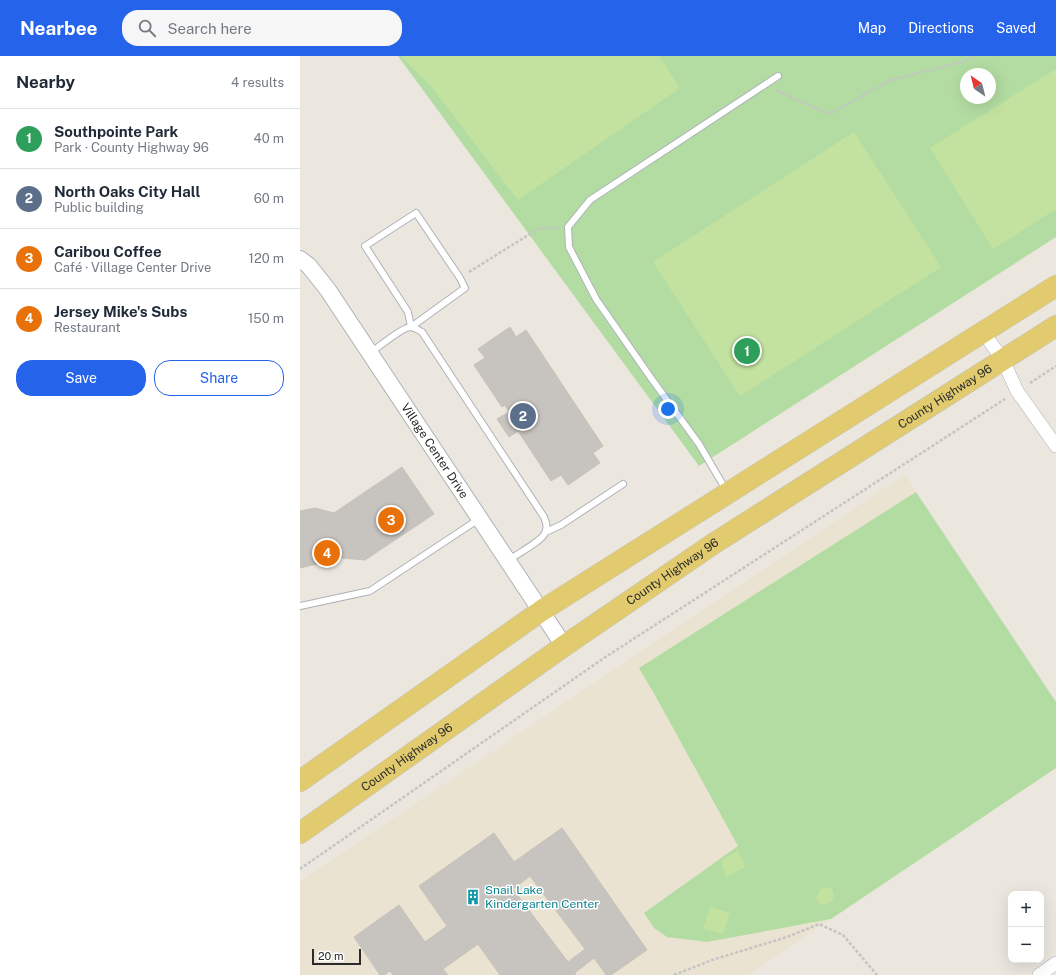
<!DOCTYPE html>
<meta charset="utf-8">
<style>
:root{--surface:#fff;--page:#f6f6f7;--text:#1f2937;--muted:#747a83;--line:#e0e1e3;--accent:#2563eb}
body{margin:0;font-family:"Public Sans",sans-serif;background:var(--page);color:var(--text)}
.controls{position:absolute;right:12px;bottom:12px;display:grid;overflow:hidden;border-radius:8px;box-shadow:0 4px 16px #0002}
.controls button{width:36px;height:36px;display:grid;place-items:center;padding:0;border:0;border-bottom:1px solid var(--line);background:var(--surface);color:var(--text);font:20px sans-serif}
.compass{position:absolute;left:660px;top:12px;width:36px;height:36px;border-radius:50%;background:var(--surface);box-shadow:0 4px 16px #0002;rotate:325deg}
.scale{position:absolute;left:12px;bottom:10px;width:49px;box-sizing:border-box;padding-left:4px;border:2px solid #2b2b2b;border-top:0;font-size:11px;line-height:14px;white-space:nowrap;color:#2b2b2b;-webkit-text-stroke:3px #fff;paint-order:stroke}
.you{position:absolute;left:368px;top:353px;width:14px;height:14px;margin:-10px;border:3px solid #fff;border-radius:50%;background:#1a73e8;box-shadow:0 0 0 6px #1a73e833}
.badge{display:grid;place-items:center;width:26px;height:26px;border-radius:50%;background:var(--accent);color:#fff;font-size:13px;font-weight:700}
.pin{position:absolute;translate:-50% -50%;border:2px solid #fff;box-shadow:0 1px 4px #0006}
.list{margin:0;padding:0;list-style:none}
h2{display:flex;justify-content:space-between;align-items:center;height:52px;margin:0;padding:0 16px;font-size:17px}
h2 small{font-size:13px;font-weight:400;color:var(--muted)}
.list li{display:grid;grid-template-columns:26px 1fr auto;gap:12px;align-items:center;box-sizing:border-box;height:60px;padding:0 16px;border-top:1px solid var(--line)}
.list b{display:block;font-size:15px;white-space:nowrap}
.list p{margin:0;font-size:13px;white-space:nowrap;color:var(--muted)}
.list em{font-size:13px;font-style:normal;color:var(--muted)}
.actions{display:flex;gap:8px;padding:12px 16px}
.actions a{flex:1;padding:9px 0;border:1px solid var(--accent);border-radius:16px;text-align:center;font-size:14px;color:var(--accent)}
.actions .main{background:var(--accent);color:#fff}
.icon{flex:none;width:22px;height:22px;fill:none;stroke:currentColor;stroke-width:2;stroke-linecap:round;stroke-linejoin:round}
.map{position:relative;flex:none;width:756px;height:919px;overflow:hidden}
header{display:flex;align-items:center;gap:24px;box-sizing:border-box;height:56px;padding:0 20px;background:var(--accent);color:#fff}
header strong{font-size:19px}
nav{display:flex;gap:22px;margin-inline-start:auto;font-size:14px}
.search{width:280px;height:36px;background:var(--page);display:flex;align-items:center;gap:10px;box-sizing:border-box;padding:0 14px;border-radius:16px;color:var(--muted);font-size:15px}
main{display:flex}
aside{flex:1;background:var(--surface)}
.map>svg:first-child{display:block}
.education{fill:#ebe3d1}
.green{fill:#b3dca2;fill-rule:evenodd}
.pitch{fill:#c3e29f}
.building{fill:#c7c3be;stroke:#c7c2b9;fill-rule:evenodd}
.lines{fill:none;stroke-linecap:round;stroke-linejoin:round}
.service-casing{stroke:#afb1ba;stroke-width:8}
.minor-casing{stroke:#afb1ba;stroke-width:14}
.tertiary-casing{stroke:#afb1ba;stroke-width:18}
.primary-casing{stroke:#c4c4c4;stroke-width:22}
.path{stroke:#c4c4c4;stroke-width:2.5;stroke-dasharray:3 2;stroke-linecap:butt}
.service{stroke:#fff;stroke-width:6}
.minor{stroke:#fff;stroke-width:13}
.tertiary{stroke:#fff;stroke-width:16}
.primary{stroke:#e1cb6e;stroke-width:21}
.labels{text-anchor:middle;stroke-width:3;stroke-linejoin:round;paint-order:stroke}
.street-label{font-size:12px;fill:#2b2b2b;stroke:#fff}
.culture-label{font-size:12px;fill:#0d838f;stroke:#fff;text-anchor:start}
</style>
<header>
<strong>Nearbee</strong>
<div class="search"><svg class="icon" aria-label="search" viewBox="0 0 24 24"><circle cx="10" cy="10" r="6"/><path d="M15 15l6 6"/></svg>Search here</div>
<nav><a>Map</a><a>Directions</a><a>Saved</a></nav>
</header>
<main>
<aside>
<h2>Nearby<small>4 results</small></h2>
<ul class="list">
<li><span class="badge" style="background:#2e9e5b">1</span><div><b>Southpointe Park</b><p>Park · County Highway 96</p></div><em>40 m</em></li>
<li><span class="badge" style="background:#5c6f8a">2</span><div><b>North Oaks City Hall</b><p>Public building</p></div><em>60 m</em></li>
<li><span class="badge" style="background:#e8710a">3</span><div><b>Caribou Coffee</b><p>Café · Village Center Drive</p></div><em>120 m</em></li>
<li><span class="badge" style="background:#e8710a">4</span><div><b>Jersey Mike's Subs</b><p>Restaurant</p></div><em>150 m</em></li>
</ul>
<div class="actions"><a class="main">Save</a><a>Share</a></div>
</aside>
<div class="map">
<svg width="756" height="919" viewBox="0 0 756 919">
<rect width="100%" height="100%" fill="#ebe7df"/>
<!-- education -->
<path class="education" d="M605 418 616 436 756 646V712L531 863 449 919H0V825Z"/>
<!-- green -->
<path class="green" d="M98 0H756V181L399 410ZM666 18H690V42H666Z
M616 436 756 646V712L531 863 407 886 367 881 354 872 344 857 438 790 356 641 339 612Z"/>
<!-- pitch -->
<path class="pitch" d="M101 0H359L380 32 218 144 130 29Z
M756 13V153L693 193 630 92Z
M554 76 641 211 440 340 353 206Z
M438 795 445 811 426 821 421 804Z
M527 831 532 833 534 838 532 845 524 849 518 847 516 841 521 833Z
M410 851 430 857 423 878 403 873Z"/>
<!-- building -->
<path class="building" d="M210 271 216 281 226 274 303 390 293 397 300 407 268 429 261 419 251 425 218 375 209 381 197 363 209 356 205 349 202 351 174 309 185 302 178 293Z
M102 411 134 458 65 504 43 502 0 512V455L15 452 34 457Z
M262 772 347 894 311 919H306L294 902 272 919H200L178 888 143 913 148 919H93L90 915 84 919H80L54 881 99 849 125 886 147 870 119 830 194 777 214 806ZM230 820 285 893 268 906 213 833Z"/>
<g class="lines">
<!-- service casing -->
<g class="service-casing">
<path id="service" d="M116 157 160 222 165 232 111 271 108 256 65 190Z
M70 297C79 291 101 272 110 271 115 271 118 274 122 276L244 461C246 466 248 471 245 477 242 485 217 498 209 504
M426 434 399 388 351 322 296 243 269 191 268 171 290 144 478 20
M246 476 261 469 323 428
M0 550 70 535 179 463"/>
</g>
<!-- minor casing -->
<g class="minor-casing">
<path id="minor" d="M683 276 703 304 717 335 756 390
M739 919 756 907"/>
</g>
<!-- tertiary casing -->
<g class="tertiary-casing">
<g id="tertiary">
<path id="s1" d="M0 203 9 210 28 234 241 555 264 590"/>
</g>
</g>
<!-- primary casing -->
<g class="primary-casing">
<g id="primary">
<path d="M0 725 241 555 756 230"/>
<path id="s2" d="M0 777 264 590 413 488 756 270"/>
</g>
</g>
<!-- path -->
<path class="path" d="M476 34 524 56 531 57 591 24 665 5 674 0
M169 216 238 173 258 172
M730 327 756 310
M0 813 304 602 705 343
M274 917 275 919
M374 919 412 904 487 881 519 868 543 879 577 919"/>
<!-- service -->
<use href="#service" class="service"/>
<!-- minor -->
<use href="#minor" class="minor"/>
<!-- tertiary -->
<use href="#tertiary" class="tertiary"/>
<!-- primary -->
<use href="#primary" class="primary"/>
</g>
<!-- icons -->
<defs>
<g id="building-bare" transform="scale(1.2)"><path d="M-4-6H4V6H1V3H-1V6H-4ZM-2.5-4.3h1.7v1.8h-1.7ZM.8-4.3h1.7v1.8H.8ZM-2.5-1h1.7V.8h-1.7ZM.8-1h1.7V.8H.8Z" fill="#0f9aa8" stroke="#fff" stroke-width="2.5" paint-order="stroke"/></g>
</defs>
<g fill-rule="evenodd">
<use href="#building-bare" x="173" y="841"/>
</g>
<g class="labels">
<!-- street labels -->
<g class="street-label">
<text dy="4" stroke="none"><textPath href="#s2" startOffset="779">County Highway 96</textPath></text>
<text dy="4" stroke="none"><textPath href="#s1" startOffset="235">Village Center Drive</textPath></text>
<text dy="4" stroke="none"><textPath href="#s2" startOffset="455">County Highway 96</textPath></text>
<text dy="4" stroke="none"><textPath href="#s2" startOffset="131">County Highway 96</textPath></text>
</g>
<!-- culture labels -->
<g class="culture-label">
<text x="185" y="838">Snail Lake<tspan x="185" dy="14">Kindergarten Center</tspan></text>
</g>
</g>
</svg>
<div class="controls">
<button>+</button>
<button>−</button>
</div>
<svg class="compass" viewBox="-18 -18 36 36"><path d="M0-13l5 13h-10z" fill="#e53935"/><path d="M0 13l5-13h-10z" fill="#747a83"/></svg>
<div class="scale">20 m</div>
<div class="you"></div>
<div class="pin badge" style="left:447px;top:295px;background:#2e9e5b">1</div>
<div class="pin badge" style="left:223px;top:360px;background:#5c6f8a">2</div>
<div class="pin badge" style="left:91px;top:464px;background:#e8710a">3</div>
<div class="pin badge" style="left:27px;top:497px;background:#e8710a">4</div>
</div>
</main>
